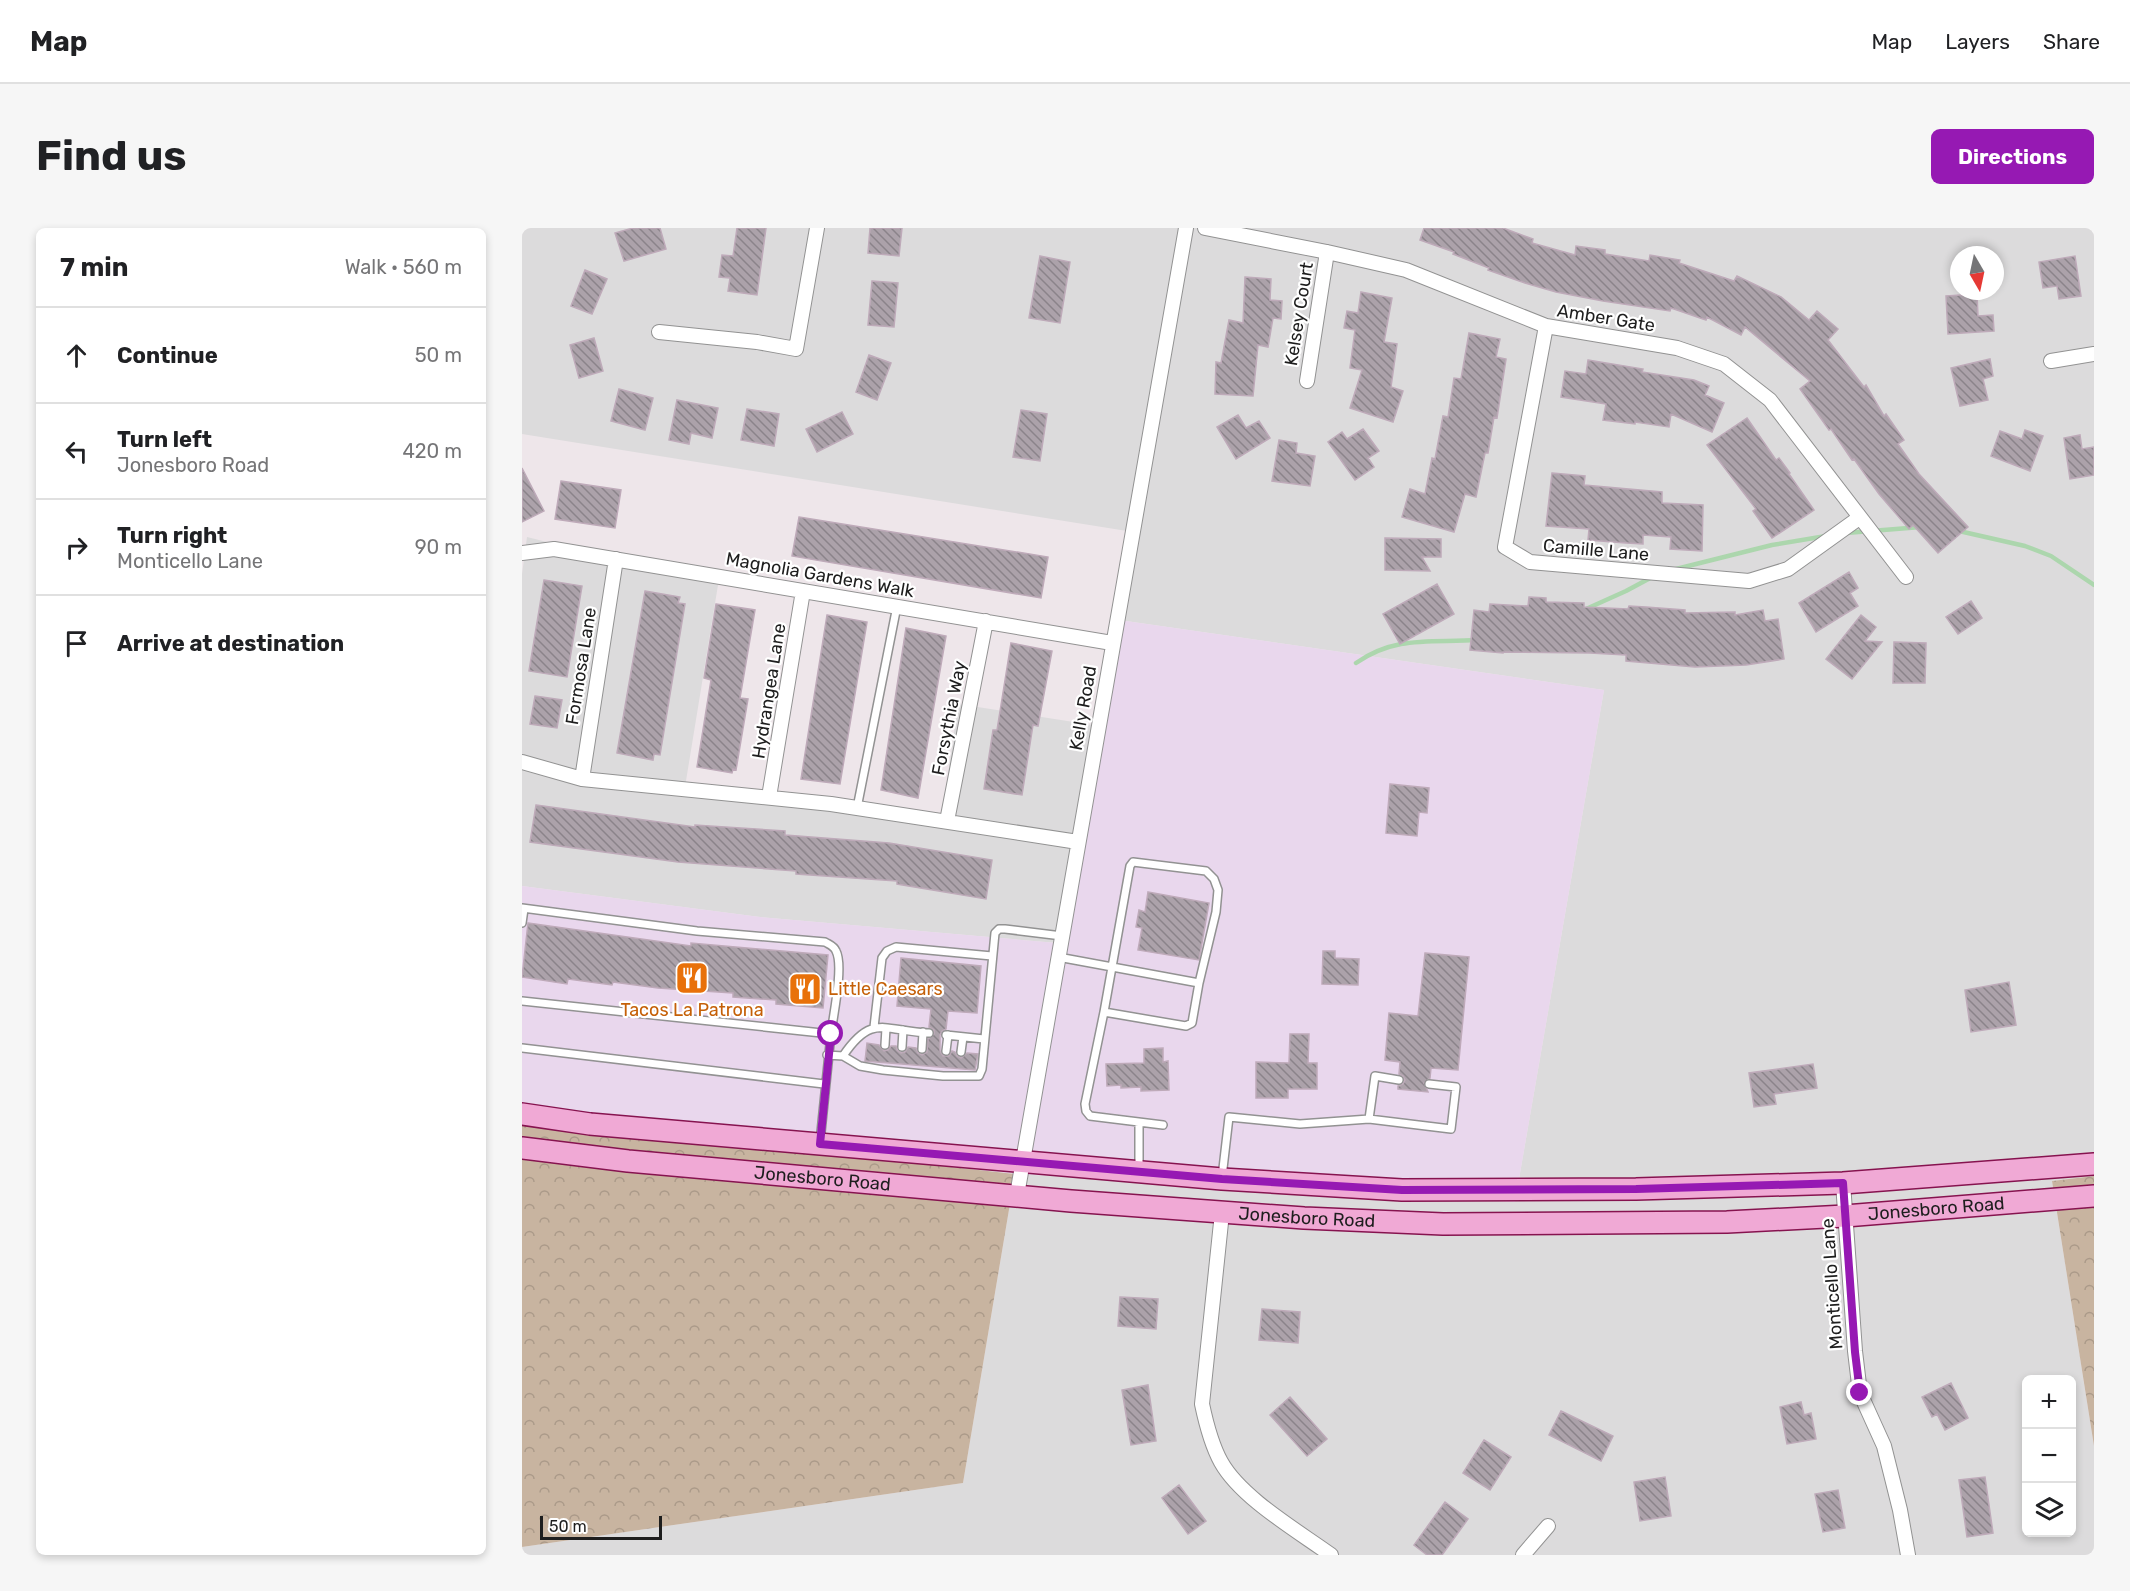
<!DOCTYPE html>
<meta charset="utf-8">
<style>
:root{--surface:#fff;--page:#f6f6f6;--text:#202124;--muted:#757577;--line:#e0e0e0;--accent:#9619b3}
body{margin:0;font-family:Rubik,sans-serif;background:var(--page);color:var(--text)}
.controls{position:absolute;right:18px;bottom:18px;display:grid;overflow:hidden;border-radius:9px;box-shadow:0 3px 9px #0003}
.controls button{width:54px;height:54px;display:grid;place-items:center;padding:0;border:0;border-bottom:2px solid var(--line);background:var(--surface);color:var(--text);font:30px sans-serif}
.compass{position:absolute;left:1428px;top:18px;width:54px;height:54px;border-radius:50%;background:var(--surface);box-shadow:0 3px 9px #0003;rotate:171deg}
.scale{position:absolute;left:18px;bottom:15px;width:122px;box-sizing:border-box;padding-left:6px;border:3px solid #1e1e1e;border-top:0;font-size:16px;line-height:21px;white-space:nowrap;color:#1e1e1e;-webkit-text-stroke:4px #fff;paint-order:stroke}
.stop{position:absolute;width:18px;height:18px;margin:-14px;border:4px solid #9619b3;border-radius:50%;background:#fff}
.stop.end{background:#9619b3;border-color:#fff;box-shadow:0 2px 6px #0008}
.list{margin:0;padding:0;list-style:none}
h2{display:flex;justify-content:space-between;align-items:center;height:78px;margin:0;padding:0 24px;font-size:26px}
h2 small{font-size:20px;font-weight:400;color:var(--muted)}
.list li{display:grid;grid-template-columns:39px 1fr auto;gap:18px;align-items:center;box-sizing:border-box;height:96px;padding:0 24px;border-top:2px solid var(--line)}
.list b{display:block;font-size:22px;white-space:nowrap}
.list p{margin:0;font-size:20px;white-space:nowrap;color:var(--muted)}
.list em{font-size:20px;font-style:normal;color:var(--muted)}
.icon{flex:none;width:33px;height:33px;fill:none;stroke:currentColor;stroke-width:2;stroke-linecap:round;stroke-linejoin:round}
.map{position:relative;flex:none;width:1572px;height:1327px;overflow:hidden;border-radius:9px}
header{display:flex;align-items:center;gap:36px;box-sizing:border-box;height:84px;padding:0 30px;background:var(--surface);border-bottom:2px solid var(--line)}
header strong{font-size:28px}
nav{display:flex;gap:33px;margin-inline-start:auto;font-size:21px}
.intro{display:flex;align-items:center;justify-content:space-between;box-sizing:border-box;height:144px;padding:0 36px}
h1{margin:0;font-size:42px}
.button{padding:15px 27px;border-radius:9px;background:var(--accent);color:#fff;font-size:21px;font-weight:700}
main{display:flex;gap:36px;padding:0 36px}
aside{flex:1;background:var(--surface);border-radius:9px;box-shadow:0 3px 9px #0003}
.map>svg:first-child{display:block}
.residential{fill:#dcdbdc;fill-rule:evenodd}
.commercial{fill:#e9d7ed}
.forest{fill:url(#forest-crowns)}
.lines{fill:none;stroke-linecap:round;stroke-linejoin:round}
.stream{stroke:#acd6ad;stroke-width:4.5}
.building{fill:url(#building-back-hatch);stroke:#beaab9;stroke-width:1.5}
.lane-casing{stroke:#929292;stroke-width:10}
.street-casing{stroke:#929292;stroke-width:16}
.primary-casing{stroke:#86134f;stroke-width:24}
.lane{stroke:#fff;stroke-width:7}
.street{stroke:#fff;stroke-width:14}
.primary{stroke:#f0a9d5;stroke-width:21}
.route{stroke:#9619b3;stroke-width:8}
.labels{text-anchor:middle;stroke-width:4.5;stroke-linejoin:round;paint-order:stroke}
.street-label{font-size:18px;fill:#1e1e1e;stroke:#fff}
.food-label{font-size:18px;fill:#c56008;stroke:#fff;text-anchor:start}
</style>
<header>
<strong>Map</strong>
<nav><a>Map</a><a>Layers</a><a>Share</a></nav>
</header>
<div class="intro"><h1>Find us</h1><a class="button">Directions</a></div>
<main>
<aside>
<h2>7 min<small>Walk · 560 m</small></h2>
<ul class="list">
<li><svg class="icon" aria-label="ahead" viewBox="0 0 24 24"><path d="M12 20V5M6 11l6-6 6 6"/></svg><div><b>Continue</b></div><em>50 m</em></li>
<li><svg class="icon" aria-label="left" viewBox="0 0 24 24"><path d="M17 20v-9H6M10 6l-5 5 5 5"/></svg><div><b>Turn left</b><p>Jonesboro Road</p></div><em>420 m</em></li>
<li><svg class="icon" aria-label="right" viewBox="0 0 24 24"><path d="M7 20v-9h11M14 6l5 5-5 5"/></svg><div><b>Turn right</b><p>Monticello Lane</p></div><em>90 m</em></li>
<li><svg class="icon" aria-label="arrive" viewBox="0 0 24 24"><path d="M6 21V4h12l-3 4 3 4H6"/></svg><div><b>Arrive at destination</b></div></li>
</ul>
</aside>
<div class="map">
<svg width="1572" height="1327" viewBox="0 0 1572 1327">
<defs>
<pattern id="forest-crowns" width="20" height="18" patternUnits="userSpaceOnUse" patternTransform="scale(1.5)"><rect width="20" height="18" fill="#c8b4a0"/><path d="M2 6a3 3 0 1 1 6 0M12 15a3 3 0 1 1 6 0" fill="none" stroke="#ab9a89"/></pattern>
<pattern id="building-back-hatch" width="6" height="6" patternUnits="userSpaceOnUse" patternTransform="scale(1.5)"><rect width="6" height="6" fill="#aca2aa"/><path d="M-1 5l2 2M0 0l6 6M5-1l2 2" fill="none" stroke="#8b838a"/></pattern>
</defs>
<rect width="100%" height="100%" fill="#eee6ea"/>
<!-- residential -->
<path class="residential" d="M0 0H1572V948L1530 953 1572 1218V1327H0V1319L441 1255 493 946 993 974 1082 462 590 391 605 303 0 206ZM1437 27H1473V63H1437ZM1504 1152H1550V1304H1504Z
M5 309 196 357 163 559 420 589 436 476 571 497 535 715 238 689 0 658V346Z"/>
<!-- commercial -->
<path class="commercial" d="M590 391 1082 462 993 974 493 946 0 892V658L238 689 535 715Z"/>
<!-- forest -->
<path class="forest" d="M0 892 493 946 441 1255 0 1319Z
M1572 948V1218L1530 953Z"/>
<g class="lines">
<!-- stream -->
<path class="stream" d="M1437 303 1503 318 1529 328 1572 357
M1324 305 1399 299
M1154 341 1250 317 1304 308
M1064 381 1104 363 1132 348
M834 435C874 407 910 415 955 412"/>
</g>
<!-- building -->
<path class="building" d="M111 0H138L144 21 102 33 93 5Z
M215 0H244L235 67 206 63 208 50 197 49 200 27 211 28Z
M348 0H380L377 28 346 25Z
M902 0H981L1011 11 1010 15 1053 27 1054 18 1083 22V26L1127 33 1128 27 1158 32 1157 35 1212 53 1215 48 1259 69 1287 92 1295 83 1316 101 1306 112 1342 159 1344 157 1362 188 1364 186 1382 212 1376 216 1397 246 1446 299 1416 325 1391 297 1387 301 1357 266 1332 231 1330 232 1309 201 1307 202 1278 161 1288 153 1223 99 1219 107 1185 89 1184 92 1149 80 1148 83 1081 73 1034 64 1003 55 966 42 967 40 931 26 932 24 898 12Z
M518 28 548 34 538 95 507 90Z
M1553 28 1559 68 1537 71 1535 58 1521 60 1517 34Z
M63 42 85 51 70 86 49 78Z
M723 49 749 51 748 72 760 73 759 91 751 90 746 119 736 117 731 168 693 166 694 134 699 135 707 92 721 95Z
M350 53 376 55 372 99 346 97Z
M839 64 870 70 862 114 875 116 869 159 881 163 871 194 828 180 840 142 828 140 833 102 822 100 825 83 836 85Z
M1455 66 1456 88 1471 87 1472 103 1426 106 1424 68Z
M947 105 978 111 974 129 984 131 975 190 972 189 966 225H963L954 269 943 266 932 304 880 289 888 261 903 266 910 230 913 231 921 188 926 189 932 150 939 151Z
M72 110 81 143 57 150 48 117Z
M347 127 369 135 355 172 334 164Z
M1468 131 1471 148 1461 151 1466 172 1438 178 1429 140Z
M1066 132 1121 141 1120 144 1172 152 1187 158 1183 167 1202 175 1190 204 1149 186 1147 199 1113 194V196L1081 192 1084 176 1039 169 1043 143 1064 146Z
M97 161 131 170 123 202 89 193Z
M155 172 196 180 190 210 169 205 167 216 147 212Z
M225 181 257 186 252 218 219 212Z
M499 182 525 186 518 233 491 229Z
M320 184 331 206 295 224 284 201Z
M716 187 724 200 737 193 748 210 714 231 695 199Z
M1225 190 1254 232 1257 230 1268 245 1267 246 1292 282 1250 310 1231 283 1234 281 1185 217Z
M841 201 857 223 846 230 852 239 833 252 806 214 820 204 825 211Z
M1503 202 1521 208 1508 243 1469 228 1478 203 1500 211Z
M1558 207 1560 221 1572 219V247L1548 251 1542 210Z
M757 212 775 215 774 225 793 228 788 258 750 253Z
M0 240 22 283 0 294Z
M1030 245 1063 248 1062 257 1140 264V275L1181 277 1180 323 1148 321 1149 309 1121 307V316L1104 315 1066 312 1067 301 1024 298Z
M39 253 99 262 93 300 33 291Z
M277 289 526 329 519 370 270 328Z
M863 310 919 311V329H900L908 343 863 342Z
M1327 344 1336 360 1328 365 1336 378 1294 404 1277 375Z
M22 352 60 358 45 449 7 443Z
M915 356 932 386 878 416 861 386Z
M123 363 158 369 156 375 163 376 138 527 132 526 131 532 95 525Z
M1007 369 1024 370V374L1062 375V379L1106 381 1107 378 1124 379 1163 382V385L1213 384V387L1241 382 1243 393 1256 391 1262 431 1224 437 1173 439 1104 433V427L1068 425 981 424V425L948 422 952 382 967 384 968 376 1006 378Z
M1449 373 1460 390 1436 406 1424 389Z
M194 376 233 382 218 470 226 471 214 542 211 541 210 545 175 539 189 452 182 450Z
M305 387 345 394 318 556 279 551Z
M1339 387 1354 399 1343 413 1360 414 1330 451 1304 431Z
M384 400 424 408 396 570 359 562Z
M1372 414 1404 415 1403 455H1371Z
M489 415 530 423 516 498 511 497 500 567 462 561 471 502H475Z
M13 468 40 472 35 500 8 496Z
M868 556 907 560 905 585 897 584 895 608 864 605Z
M14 577 173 599V597L263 603V607L367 615 470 632 464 671 375 656V653L274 646V643L156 634 8 614Z
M626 664 687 675 677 732 616 722 620 700 614 699 617 682 623 684Z
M6 695 169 718V715L306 727 301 780 254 776V772L211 769V765L136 760 91 754 90 757 46 751 45 756 0 749Z
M801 723H813V730L837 731 836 757 800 756Z
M903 725 947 729 936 842 909 840 908 850 902 855 906 864 876 861V858L881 856 883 852 881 848 877 846 878 834 863 832 867 785 896 788Z
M379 730 459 738 455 785 426 783 424 801 420 803 418 807V823L421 828H427L430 823 433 824 435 828 439 830 445 825 456 826 453 842 343 833 345 815 357 817 362 823 366 822 369 818H374L375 822 379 825 383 824 386 819 394 820 396 825 400 827 405 824 406 811 412 806V802L407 799 409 781 375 778Z
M1487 754 1494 797 1449 804 1443 762Z
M768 806H787L786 835H795V861H766V870H734V834L767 835Z
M641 820V834L646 833 647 862 619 863V859L599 860V857L585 858 584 836 622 835V821Z
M1291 836 1295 860 1252 866 1254 876 1232 879 1227 845Z
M598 1069 636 1071 634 1101 596 1098Z
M740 1081 778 1084 776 1115 737 1112Z
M1429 1155 1446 1190 1423 1202 1415 1186 1410 1189 1400 1169Z
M626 1157 634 1213 609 1217 600 1162Z
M768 1169 805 1211 785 1228 748 1187Z
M1279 1174 1282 1187 1289 1185 1294 1211 1265 1216 1258 1179Z
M1039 1183 1091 1208 1079 1233 1027 1207Z
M962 1212 989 1229 968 1262 941 1245Z
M1143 1249 1149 1288 1118 1293 1112 1254Z
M1463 1249 1471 1305 1445 1309 1437 1252Z
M657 1257 684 1293 666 1306 640 1270Z
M1316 1262 1323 1300 1301 1304 1293 1266Z
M923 1274 946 1291 920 1327H905L892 1317Z"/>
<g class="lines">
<!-- lane casing -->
<g class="lane-casing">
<path id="lane" d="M335 580 375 378
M611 634 684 643 692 651 696 662 694 684 677 755 670 795 664 798 582 784 608 638Z
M0 680 175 703 303 714C308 717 312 718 314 723 322 738 311 788 309 806
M0 695 2 681
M536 729 677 755
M0 773 309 806 298 914
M582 784 563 876 564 883 568 888 641 897
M352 799 360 730 365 723 374 719 470 728
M424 807 462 811
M363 817 364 800
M380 819 381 802
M0 820 302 856
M400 821 401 804
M424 823 426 807
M439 824 441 809
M305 827 321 828 338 838 361 842 421 848H457L460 841 473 705 477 701H483L540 708
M321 828C350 785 362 803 407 805
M847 891 853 848 877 852
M617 942V894
M700 949 707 889 778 896 847 891 929 901 934 859 907 856"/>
</g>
<!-- street casing -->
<g class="street-casing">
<path id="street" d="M683 0 805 24 884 42 1024 98 1155 120 1202 136 1248 172 1384 349
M1024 98 983 319 1008 334 1227 353 1266 341 1337 290
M137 104 235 114 274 121 295 0
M1529 133 1572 126
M785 153 805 24
M0 325 32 321 590 415
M0 534 60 551 309 576 556 614
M60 551 94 331
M247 569 281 363
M425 593 464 393
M1321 955 1333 1123 1338 1165 1362 1218 1378 1282 1386 1327
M495 967 664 0
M700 985 680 1176C684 1195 689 1216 699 1234 719 1270 776 1303 809 1327
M1001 1327 1026 1298"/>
</g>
<!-- primary casing -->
<g class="primary-casing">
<g id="primary">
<path d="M0 886 68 896 700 951 880 962 1114 961 1321 955 1572 936"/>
<path id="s1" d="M0 920 106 933 549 973 782 990 921 996 1205 994 1323 988 1572 968"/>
</g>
</g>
<!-- lane -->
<use href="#lane" class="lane"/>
<!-- street -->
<use href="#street" class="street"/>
<!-- primary -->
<use href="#primary" class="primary"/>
</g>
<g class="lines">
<!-- route -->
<path class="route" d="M309 806 298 916 700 951 880 962 1114 961 1321 955 1333 1124 1338 1165"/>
</g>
<!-- icons -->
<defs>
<g id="restaurant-square" transform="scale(1.725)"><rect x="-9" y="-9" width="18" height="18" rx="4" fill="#e8710a" stroke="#fff"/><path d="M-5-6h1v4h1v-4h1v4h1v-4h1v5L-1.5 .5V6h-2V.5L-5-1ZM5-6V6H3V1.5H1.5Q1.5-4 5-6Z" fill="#fff"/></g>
</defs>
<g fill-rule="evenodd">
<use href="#restaurant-square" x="170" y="750"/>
<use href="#restaurant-square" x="283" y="761"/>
</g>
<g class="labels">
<!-- street labels -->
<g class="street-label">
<text transform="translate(777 86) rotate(-81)" y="6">Kelsey Court</text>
<text transform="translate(1084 90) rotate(9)" y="6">Amber Gate</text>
<text transform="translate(1074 322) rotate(5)" y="6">Camille Lane</text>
<text transform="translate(298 347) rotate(10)" y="6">Magnolia Gardens Walk</text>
<text transform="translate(59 438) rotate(-81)" y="6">Formosa Lane</text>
<text transform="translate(247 463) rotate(-81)" y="6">Hydrangea Lane</text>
<text transform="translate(561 480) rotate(-80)" y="6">Kelly Road</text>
<text transform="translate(427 490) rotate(-79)" y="6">Forsythia Way</text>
<text dy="6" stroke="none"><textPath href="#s1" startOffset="302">Jonesboro Road</textPath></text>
<text dy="6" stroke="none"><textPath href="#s1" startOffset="1418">Jonesboro Road</textPath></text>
<text dy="6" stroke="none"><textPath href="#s1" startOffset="788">Jonesboro Road</textPath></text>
<text transform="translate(1310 1056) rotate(-94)" y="6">Monticello Lane</text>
</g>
<!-- food labels -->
<g class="food-label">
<text x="306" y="767">Little Caesars</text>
<text x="170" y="788" text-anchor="middle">Tacos La Patrona</text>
</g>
</g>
</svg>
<div class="controls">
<button>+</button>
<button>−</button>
<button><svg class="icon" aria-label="layers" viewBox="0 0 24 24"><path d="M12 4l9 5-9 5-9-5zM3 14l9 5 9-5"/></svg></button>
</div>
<svg class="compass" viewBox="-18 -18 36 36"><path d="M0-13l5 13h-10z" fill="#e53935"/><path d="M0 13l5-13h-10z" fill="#757577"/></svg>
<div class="scale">50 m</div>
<div class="stop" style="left:309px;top:806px"></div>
<div class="stop end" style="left:1338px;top:1165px"></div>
</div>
</main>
